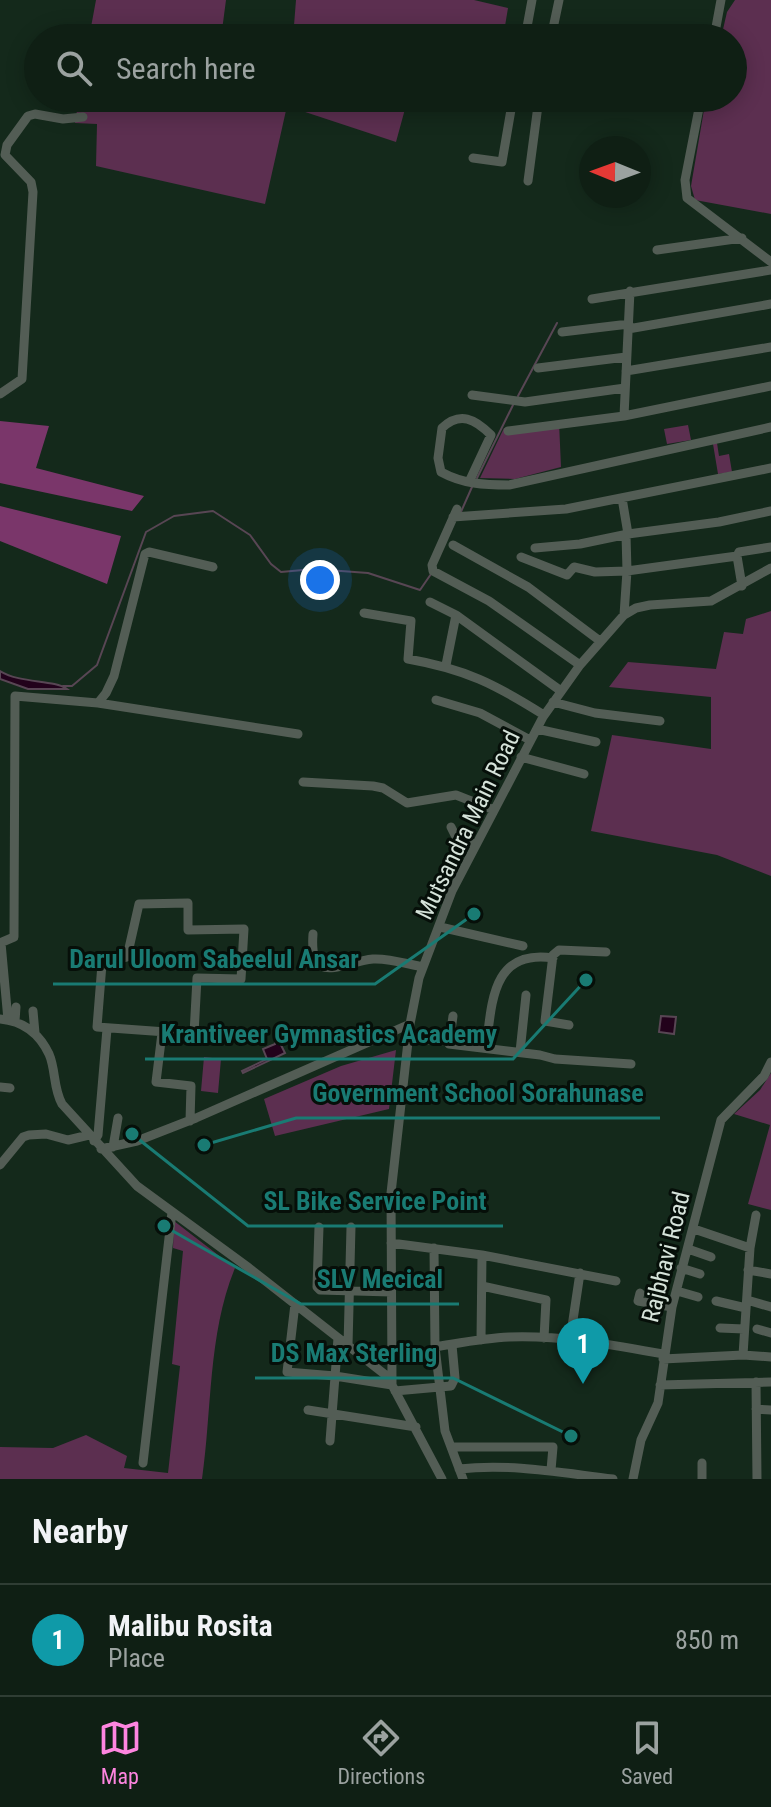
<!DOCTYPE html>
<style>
:root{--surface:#0f1f14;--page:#18271d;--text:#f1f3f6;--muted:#9ba2a0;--line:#2f3d34;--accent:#fe85e0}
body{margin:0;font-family:"Roboto Condensed",sans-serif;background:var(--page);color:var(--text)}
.compass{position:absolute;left:579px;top:136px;width:72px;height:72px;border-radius:50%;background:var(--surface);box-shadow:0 4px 20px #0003;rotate:271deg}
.you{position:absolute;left:320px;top:580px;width:28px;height:28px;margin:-20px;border:6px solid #fff;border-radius:50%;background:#1a73e8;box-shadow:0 0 0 12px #1a73e833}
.badge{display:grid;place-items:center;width:52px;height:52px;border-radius:50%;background:var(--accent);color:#fff;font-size:26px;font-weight:700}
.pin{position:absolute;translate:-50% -66px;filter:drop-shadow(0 2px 4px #0008)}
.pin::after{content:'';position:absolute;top:42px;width:28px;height:24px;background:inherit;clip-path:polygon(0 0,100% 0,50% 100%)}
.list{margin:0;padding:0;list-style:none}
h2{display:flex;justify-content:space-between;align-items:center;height:104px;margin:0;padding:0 32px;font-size:34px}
h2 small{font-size:26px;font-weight:400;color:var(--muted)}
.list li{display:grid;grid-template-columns:52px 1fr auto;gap:24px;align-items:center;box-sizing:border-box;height:112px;padding:0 32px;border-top:2px solid var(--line)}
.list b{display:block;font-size:30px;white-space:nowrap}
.list p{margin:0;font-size:26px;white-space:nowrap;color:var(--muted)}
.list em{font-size:26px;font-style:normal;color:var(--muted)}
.icon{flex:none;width:44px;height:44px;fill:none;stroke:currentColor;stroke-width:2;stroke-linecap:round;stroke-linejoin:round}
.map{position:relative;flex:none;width:771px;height:1479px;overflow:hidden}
.search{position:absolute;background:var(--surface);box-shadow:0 4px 20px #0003;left:24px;right:24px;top:24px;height:88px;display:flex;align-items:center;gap:20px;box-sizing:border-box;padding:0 28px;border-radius:44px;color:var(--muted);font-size:30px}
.sheet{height:216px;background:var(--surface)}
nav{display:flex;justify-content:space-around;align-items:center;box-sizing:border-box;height:112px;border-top:2px solid var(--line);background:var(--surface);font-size:22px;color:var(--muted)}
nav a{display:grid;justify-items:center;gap:4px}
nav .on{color:var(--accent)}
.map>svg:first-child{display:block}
.green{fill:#5c2f50}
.forest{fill:#7a366a}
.water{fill:#22021b;stroke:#584654;stroke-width:2}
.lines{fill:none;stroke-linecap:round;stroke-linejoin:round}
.stream{stroke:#584654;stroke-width:2}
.minor{stroke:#535d55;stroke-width:9}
.labels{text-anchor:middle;stroke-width:6;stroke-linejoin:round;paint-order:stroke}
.street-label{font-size:24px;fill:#d6e3da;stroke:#060f09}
.leader{fill:none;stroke:#197b73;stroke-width:3}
.callout-dot{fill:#197b73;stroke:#060f09;stroke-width:3}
.callout-label{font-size:26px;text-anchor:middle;font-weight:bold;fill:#197b73;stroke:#060f09;stroke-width:6;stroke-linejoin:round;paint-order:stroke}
</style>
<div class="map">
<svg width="771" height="1479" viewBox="0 0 771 1479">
<rect width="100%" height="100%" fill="#14291b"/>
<!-- green -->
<path class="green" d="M96 0H226L221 38H89Z
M296 0H474L508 8 503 38H293Z
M735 0H771V214L695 200 691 186 706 98H733V38H721L727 12Z
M79 98H213V104L286 106 288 98H408L396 142 287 106 265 204 96 166 97 124 75 123Z
M559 422 561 467 515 479 480 478 504 428Z
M688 425 691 440 667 444 664 429Z
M717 443 719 456 729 454 732 472 718 474 713 444Z
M771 611V876L717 855 591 831 612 735 711 749V697L609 687 628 662 716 669 724 632 743 634 746 619Z
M396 1050 389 1109 275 1136 264 1099 341 1066Z
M204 1057 221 1059 218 1093 201 1091Z
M771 1073V1210L748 1204 770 1125 734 1114 760 1090Z
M174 1221 235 1268C208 1333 212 1410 202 1479H0V1447L53 1448 86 1435 127 1456 124 1468 168 1473 180 1366 172 1364 183 1251 173 1248Z"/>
<!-- forest -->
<path class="forest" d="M0 421 49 426 36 468 144 496 132 511 0 483Z
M0 506 121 536 107 584 0 541Z"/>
<!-- water -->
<path class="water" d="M0 671C21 684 53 679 67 689H28L0 679Z
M661 1016 676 1017 674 1034 659 1032Z
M278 1039 285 1053 243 1073 242 1071 267 1059 263 1049 275 1044V1040Z"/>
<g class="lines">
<!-- stream -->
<path class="stream" d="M518 396 557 323
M477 478 513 405
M460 514 472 487
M63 686H72L97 665 146 532 174 516 213 511 250 535 271 564 281 572 314 569 368 573 420 590 431 574"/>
<!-- minor -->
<path class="minor" d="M525 38 532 0
M551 38 559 0
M714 38 721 0
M701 98 685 180 687 198 771 262
M473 158 502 162 513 98
M528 181 539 98
M657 250 742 238
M592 299 771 270
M628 329 771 304
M562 332 629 324
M538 368 626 357
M626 371 771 347
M0 394 22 379 33 192 31 182 5 155 7 145 28 116 35 114 63 119 83 117
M472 395 525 402 625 388
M624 416 630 291
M508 431 624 416 771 386
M469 482 491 435C475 419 460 411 442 428L438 458 441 472C463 484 484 485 509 485L771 427
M622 498 628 534
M457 509 432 565 433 571 489 601 580 665
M453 517 566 509 771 468
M453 545 528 587 600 641
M535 548 580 544 628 534 719 522 771 511
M737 556 742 586
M521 557 567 575 574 567 595 572 627 571 737 556 739 552 771 547
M430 602 456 615 561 691
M364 613 411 621 408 659C465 669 495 684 544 715
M624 615 627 571 626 535
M446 665 456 615
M436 700 480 713 530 740
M553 702 595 713 660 721
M98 703 106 693 114 676 145 554 149 552 213 567
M537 729 596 742
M521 757 584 774
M303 782 373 786 383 788 407 803 456 795 494 810
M451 827 455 835 476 845
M188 903V930L244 929 241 979 197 978 194 1034 97 1027 102 964 127 957 139 904Z
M440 927 523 946
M313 934C309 988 341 962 373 959 389 958 407 964 423 967
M0 943 14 937 15 696 98 703 298 734
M1 943 8 1020
M33 1011 35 1033
M453 1016 449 1044 540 1055 555 1059 631 1064
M0 1019C23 1021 39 1033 49 1054 56 1070 53 1088 62 1104L137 1186 249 1268 392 1380
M15 1021 16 1007
M569 1025 545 1021 553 955 559 950 606 952
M162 1033 156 1082 191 1086 190 1121
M408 1039 449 1041
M486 1048C492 1004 491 949 553 958
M520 1052 526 995
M0 1087 10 1088
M94 1141 98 1135 107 1029
M113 1147 118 1118
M101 1149 137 1141 196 1118 410 1024
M0 1165 23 1137 29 1135 46 1134 68 1140 89 1135
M319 1227 317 1287 320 1290 391 1292
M694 1229 750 1248
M391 1243 482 1255 616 1281
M434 1248 435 1347
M688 1249 711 1257
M681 1268 700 1274
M748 1270 771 1274
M482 1286 546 1300 544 1338
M677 1291 698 1297
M640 1293 638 1301 672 1307
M747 1300 771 1307
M716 1301 746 1308
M295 1304 287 1372 335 1376 392 1385
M720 1328 744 1329
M757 1329 771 1333
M481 1340 482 1255
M570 1340 580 1273
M348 1346 351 1227
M743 1355 750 1248 756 1215
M663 1359 743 1355 771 1357
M756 1382 757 1479
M660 1385 771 1382
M395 1391 451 1386 455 1378 452 1345
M756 1409 771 1410
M308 1410 416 1427
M330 1441 338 1338
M451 1447H553L551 1470
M143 1463 172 1212
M459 1469C511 1463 562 1473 613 1479
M442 1479 392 1385V1380L391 1193 410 1024 419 978 452 891 543 717 580 665 624 615 636 608 650 605 711 601 771 568
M463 1479 445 1431 435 1347C460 1343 484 1338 509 1337 561 1335 613 1345 663 1354
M633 1479 641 1440 658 1403 672 1307 721 1120 764 1076 771 1062
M702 1479V1463"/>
</g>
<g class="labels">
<!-- street labels -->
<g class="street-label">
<text transform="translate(468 825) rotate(-64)" y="8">Mutsandra Main Road</text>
<text transform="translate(666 1257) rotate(-76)" y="8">Rajbhavi Road</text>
</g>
</g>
<!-- callouts -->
<path class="leader" d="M474 914L375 984H53M586 980L513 1059H145M204 1145L296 1118H660M132 1134L248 1226H503M164 1226L301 1304H459M571 1436L453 1378H255"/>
<g class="callout-dot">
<circle cx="474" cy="914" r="8"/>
<circle cx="586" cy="980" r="8"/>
<circle cx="204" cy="1145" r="8"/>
<circle cx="132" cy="1134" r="8"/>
<circle cx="164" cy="1226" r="8"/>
<circle cx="571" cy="1436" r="8"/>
</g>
<g class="callout-label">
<text x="214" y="968">Darul Uloom Sabeelul Ansar</text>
<text x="329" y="1043">Krantiveer Gymnastics Academy</text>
<text x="478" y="1102">Government School Sorahunase</text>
<text x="375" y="1210">SL Bike Service Point</text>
<text x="380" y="1288">SLV Mecical</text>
<text x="354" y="1362">DS Max Sterling</text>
</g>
</svg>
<svg class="compass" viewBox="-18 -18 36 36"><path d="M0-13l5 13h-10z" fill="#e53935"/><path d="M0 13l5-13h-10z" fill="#9ba2a0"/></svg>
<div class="you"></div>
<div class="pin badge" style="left:583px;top:1384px;background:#0f9aa8">1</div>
<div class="search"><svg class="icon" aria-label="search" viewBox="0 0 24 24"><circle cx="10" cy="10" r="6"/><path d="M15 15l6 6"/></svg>Search here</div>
</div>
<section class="sheet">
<h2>Nearby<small></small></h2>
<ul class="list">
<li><span class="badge" style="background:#0f9aa8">1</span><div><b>Malibu Rosita</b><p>Place</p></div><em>850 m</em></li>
</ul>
</section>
<nav>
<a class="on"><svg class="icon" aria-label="map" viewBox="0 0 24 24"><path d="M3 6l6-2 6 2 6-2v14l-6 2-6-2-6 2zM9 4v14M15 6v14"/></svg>Map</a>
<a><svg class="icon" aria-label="directions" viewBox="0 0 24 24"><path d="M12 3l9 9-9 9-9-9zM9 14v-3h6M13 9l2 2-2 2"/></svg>Directions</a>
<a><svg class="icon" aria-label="saved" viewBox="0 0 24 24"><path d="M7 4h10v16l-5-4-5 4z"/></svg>Saved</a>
</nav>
